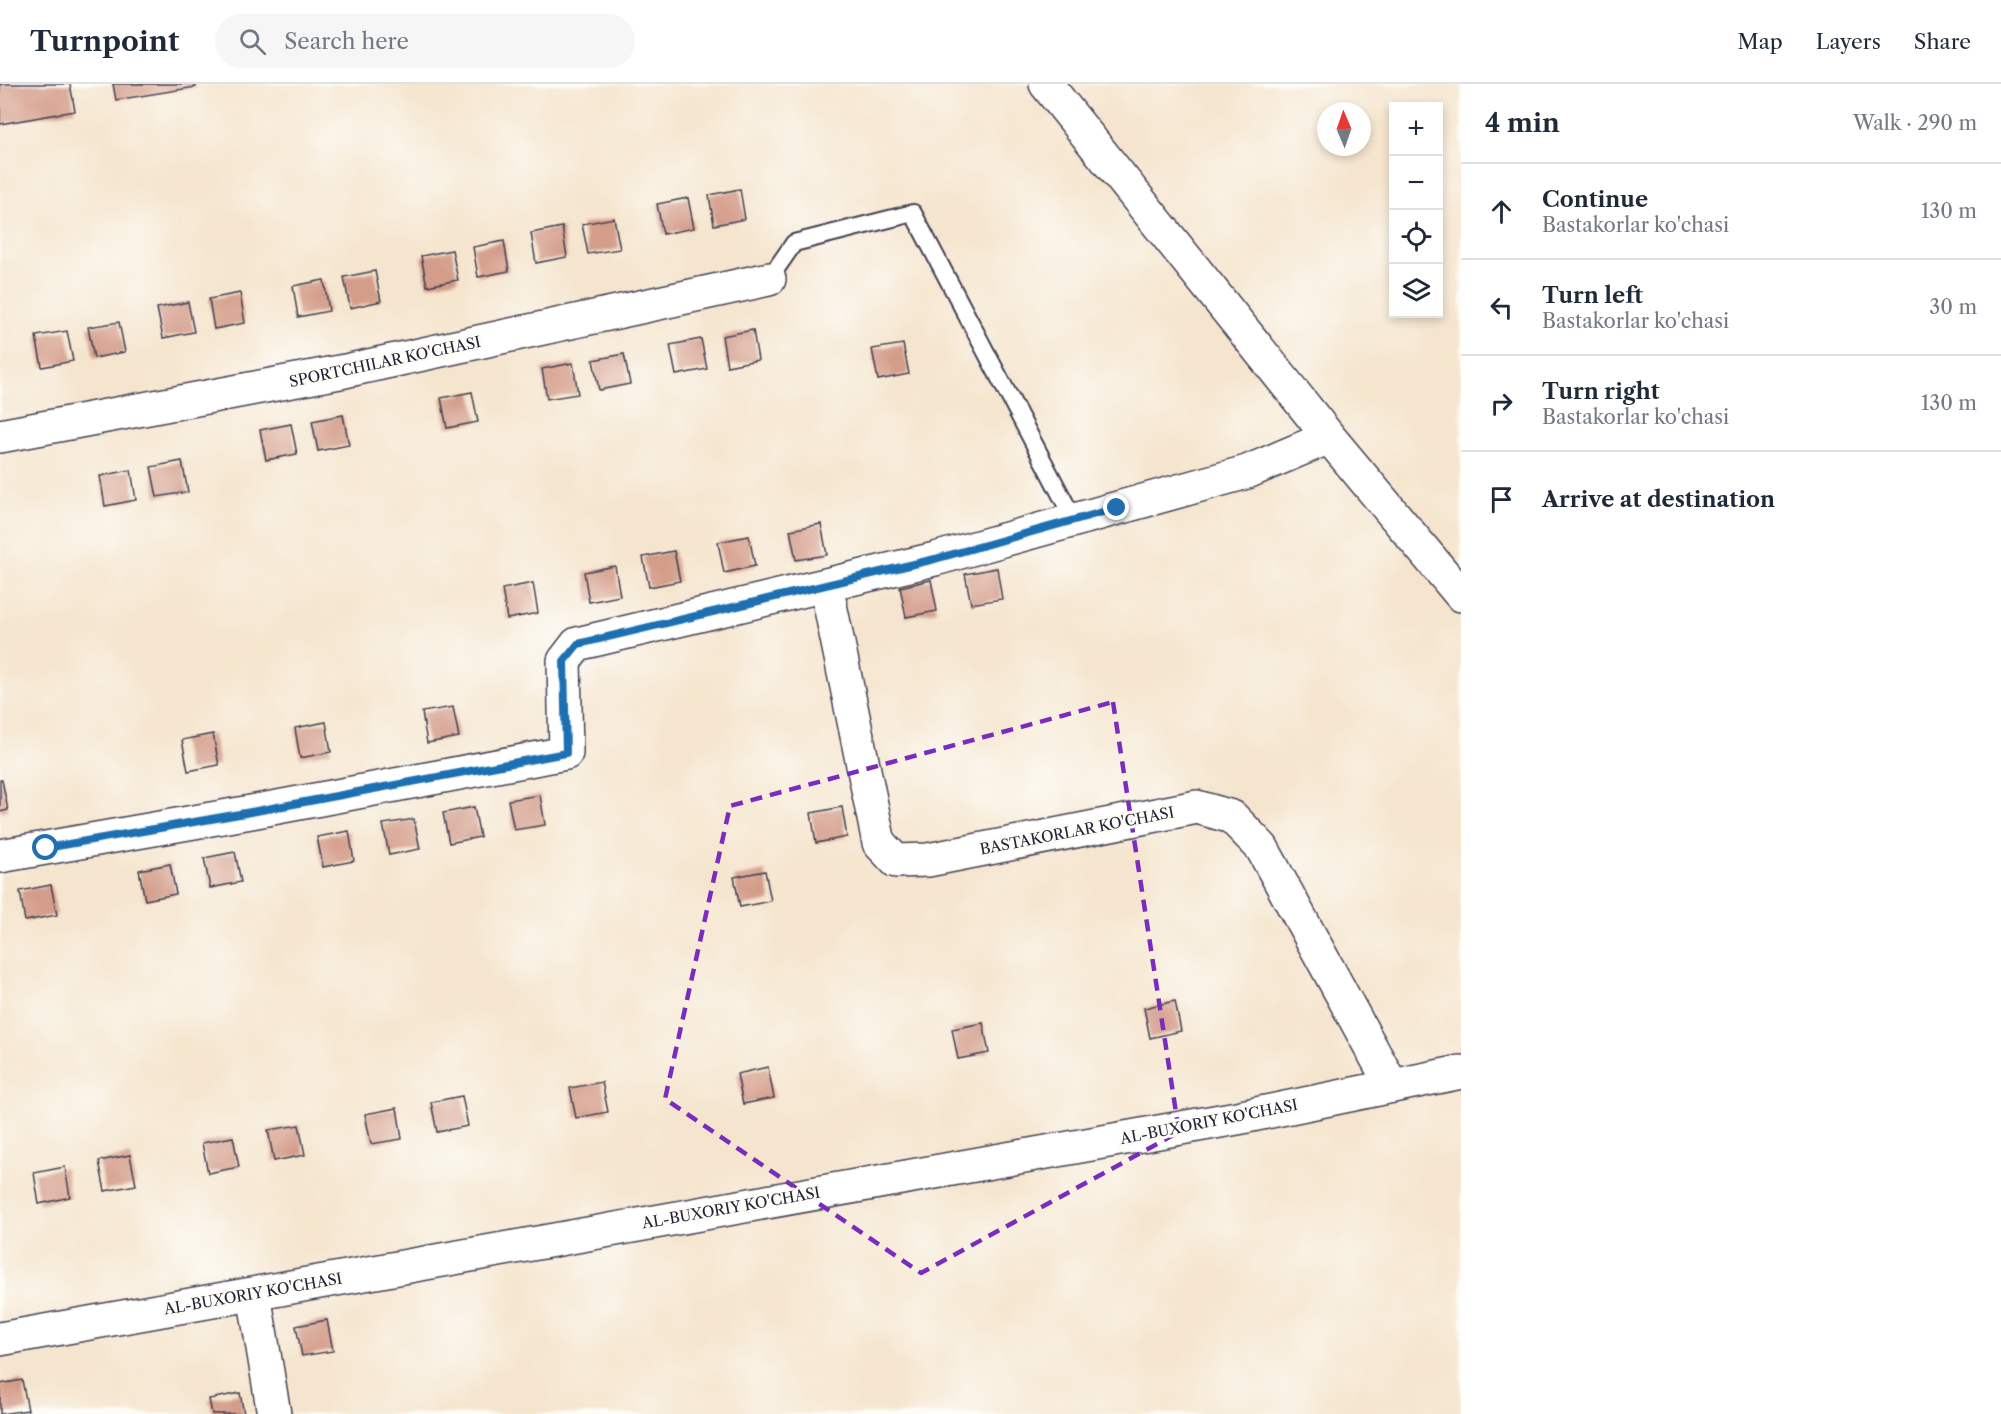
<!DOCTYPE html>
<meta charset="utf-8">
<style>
:root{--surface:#fff;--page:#f6f6f7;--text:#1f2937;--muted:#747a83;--line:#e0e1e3}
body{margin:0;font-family:"Libre Caslon Text",serif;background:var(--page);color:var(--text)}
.controls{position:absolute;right:18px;top:18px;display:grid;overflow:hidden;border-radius:0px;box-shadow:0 3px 9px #0003}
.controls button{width:54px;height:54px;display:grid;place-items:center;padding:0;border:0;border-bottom:2px solid var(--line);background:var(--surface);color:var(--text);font:30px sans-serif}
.compass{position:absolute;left:1317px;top:18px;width:54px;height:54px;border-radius:50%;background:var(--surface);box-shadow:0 3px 9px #0003;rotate:358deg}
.stop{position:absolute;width:18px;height:18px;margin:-14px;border:4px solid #1f6fb2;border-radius:50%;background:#fff}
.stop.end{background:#1f6fb2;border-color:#fff;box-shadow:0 2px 6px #0008}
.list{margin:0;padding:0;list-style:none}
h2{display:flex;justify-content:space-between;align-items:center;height:78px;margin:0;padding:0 24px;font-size:26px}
h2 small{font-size:20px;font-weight:400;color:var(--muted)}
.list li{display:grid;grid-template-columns:39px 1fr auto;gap:18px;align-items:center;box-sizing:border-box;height:96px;padding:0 24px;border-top:2px solid var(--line)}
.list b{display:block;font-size:22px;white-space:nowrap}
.list p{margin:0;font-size:20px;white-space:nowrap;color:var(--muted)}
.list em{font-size:20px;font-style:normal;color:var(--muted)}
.icon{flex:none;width:33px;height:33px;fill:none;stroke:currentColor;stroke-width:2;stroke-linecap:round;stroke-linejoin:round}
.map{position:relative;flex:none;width:1461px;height:1330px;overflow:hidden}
header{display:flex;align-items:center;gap:36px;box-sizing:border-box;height:84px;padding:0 30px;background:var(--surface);border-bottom:2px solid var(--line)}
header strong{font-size:28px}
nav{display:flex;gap:33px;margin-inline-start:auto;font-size:21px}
.search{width:420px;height:54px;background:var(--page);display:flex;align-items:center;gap:15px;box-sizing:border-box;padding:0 21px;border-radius:33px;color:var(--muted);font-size:22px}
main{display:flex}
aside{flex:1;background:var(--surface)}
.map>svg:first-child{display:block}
.building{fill:#d49d8a}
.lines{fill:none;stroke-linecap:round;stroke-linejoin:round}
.service-casing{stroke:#423f51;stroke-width:20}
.minor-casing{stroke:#423f51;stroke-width:36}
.tertiary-casing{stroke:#423f51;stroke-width:36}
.service{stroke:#fff;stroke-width:16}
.minor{stroke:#fff;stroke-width:33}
.tertiary{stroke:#fff;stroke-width:33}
.route{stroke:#1f6fb2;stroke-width:8}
.marked{fill:none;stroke:#7b2cbf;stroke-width:4.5;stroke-dasharray:12 8;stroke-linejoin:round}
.labels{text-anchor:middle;stroke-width:6;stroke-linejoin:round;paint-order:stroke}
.street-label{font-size:15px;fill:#22223b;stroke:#fdfcf7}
</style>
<header>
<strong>Turnpoint</strong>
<div class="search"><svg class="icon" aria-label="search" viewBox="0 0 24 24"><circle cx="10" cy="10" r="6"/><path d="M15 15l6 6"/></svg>Search here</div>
<nav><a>Map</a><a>Layers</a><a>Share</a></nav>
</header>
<main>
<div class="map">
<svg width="1461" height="1330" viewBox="0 0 1461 1330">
<rect width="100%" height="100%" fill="#fdfcf7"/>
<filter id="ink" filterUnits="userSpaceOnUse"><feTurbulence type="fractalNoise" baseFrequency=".0167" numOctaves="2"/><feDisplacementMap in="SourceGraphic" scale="12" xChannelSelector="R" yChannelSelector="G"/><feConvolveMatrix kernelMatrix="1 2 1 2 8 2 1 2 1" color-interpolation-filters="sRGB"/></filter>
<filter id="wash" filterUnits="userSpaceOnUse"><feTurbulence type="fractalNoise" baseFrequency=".008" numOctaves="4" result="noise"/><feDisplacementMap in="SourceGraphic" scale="24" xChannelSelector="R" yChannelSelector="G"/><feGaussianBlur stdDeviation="1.35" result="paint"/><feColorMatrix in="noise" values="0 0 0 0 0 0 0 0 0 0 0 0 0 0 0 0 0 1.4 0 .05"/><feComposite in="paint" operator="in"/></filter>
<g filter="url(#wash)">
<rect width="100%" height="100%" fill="#f5e5ce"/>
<g id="blocks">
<!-- building -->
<path class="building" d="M0 0H70L75 27 0 40Z
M113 0H195L196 3 116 16Z
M740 105 745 135 714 141 709 111Z
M688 114 694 144 663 150 657 120Z
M614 134 620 165 588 170 582 140Z
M562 143 567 173 536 179 531 149Z
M504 157 509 187 478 193 473 163Z
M452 166 458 196 427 202 421 172Z
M375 187 381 217 350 224 344 193Z
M324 196 329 227 298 233 293 202Z
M240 209 245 239 214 245 209 215Z
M188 218 194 248 163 254 157 224Z
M119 238 125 268 94 274 88 243Z
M753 246 758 276 727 282 722 252Z
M67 247 73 277 42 283 36 252Z
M701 255 707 285 676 291 670 261Z
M903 260 909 290 878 296 872 265Z
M624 270 630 300 599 306 593 276Z
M573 279 578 310 547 315 542 285Z
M472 308 478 338 447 344 441 314Z
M343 331 349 361 318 367 312 337Z
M291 340 297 370 266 376 260 346Z
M182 377 188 408 157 413 151 383Z
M131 386 136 416 105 422 100 392Z
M821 440 827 471 796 476 790 446Z
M749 452 755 482 724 489 718 458Z
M674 467 680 497 649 503 643 473Z
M615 482 620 512 589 518 584 488Z
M997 484 1002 515 971 520 965 490Z
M931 496 937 527 906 533 900 503Z
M533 499 538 529 507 535 502 505Z
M453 623 459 653 427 659 422 628Z
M326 638 331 668 300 674 295 644Z
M213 650 219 681 188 687 182 656Z
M0 696H2L8 726 0 728Z
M540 711 545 741 514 746 508 716Z
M474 723 480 753 449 759 443 729Z
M842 723 847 753 816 759 811 729Z
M414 735 420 765 389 771 383 740Z
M349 747 354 777 323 783 317 753Z
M235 768 241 798 210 804 204 774Z
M170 780 176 810 145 816 139 786Z
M765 787 771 817 740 823 734 793Z
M51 801 57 831 25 837 20 807Z
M1175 917 1181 947 1150 954 1144 924Z
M983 939 989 969 958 975 952 945Z
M768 983 774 1014 743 1020 737 990Z
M602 998 608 1028 576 1034 570 1004Z
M462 1012 468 1042 437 1048 431 1018Z
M397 1024 402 1055 371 1060 365 1030Z
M299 1041 305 1071 274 1077 268 1046Z
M233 1053 239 1083 208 1089 202 1059Z
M130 1071 136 1101 105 1107 99 1077Z
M65 1083 70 1113 39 1120 34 1089Z
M327 1236 333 1267 302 1272 296 1242Z
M22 1296 28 1326 0 1330V1300Z
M240 1309 244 1330H212L209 1315Z"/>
</g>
</g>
<g filter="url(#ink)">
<use href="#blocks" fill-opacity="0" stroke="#423f51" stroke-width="1.5"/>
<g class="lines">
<!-- service casing -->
<g class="service-casing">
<path id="service" d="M769 195 794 159 913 129 1074 436"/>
</g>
<!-- minor casing -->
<g class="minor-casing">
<path id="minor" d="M1046 0 1329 353 1461 511
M0 352 345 287 769 195
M826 501 879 759 896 777 928 776 1197 723 1232 733 1262 764 1392 1002
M0 772 251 728 566 669 564 577 577 560 935 475 1247 388 1329 353
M254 1210 274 1330"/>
</g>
<!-- tertiary casing -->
<g class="tertiary-casing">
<path id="tertiary" d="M0 1255 1237 1034 1461 988"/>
</g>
<!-- service -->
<use href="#service" class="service"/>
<!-- minor -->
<use href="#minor" class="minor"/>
<!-- tertiary -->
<use href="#tertiary" class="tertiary"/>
</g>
</g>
<g class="lines" filter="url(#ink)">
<!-- route -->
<path class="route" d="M46 764 251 728 566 669 564 577 578 560 935 475 1117 424"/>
</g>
<!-- marked area -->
<path class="marked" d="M1113 618 1179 1048 921 1189 665 1015 730 722Z"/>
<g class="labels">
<!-- street labels -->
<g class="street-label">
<text transform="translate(385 278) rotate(-12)" y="5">SPORTCHILAR KO'CHASI</text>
<text transform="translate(1077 747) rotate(-11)" y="5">BASTAKORLAR KO'CHASI</text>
<text transform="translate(1209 1038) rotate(-11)" y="5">AL-BUXORIY KO'CHASI</text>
<text transform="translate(731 1124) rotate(-10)" y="5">AL-BUXORIY KO'CHASI</text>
<text transform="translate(253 1210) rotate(-10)" y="5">AL-BUXORIY KO'CHASI</text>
</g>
</g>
</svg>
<div class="controls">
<button>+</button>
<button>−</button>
<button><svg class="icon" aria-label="locate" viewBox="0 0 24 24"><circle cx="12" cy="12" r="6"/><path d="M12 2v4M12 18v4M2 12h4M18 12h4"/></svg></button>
<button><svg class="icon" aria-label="layers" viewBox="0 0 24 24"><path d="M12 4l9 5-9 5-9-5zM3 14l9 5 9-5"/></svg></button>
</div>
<svg class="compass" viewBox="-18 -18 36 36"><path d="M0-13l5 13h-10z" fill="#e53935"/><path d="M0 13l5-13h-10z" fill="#747a83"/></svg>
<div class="stop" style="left:46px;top:764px"></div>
<div class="stop end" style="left:1117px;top:424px"></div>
</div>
<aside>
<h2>4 min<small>Walk · 290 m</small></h2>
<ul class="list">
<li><svg class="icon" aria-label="ahead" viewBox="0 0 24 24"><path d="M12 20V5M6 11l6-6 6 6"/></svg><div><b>Continue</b><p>Bastakorlar ko'chasi</p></div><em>130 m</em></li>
<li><svg class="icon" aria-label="left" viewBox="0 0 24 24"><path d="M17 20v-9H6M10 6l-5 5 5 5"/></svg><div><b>Turn left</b><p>Bastakorlar ko'chasi</p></div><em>30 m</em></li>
<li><svg class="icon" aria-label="right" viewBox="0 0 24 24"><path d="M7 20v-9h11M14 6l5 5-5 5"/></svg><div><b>Turn right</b><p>Bastakorlar ko'chasi</p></div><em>130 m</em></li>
<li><svg class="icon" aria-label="arrive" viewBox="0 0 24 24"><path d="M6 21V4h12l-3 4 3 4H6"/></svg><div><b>Arrive at destination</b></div></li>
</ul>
</aside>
</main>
